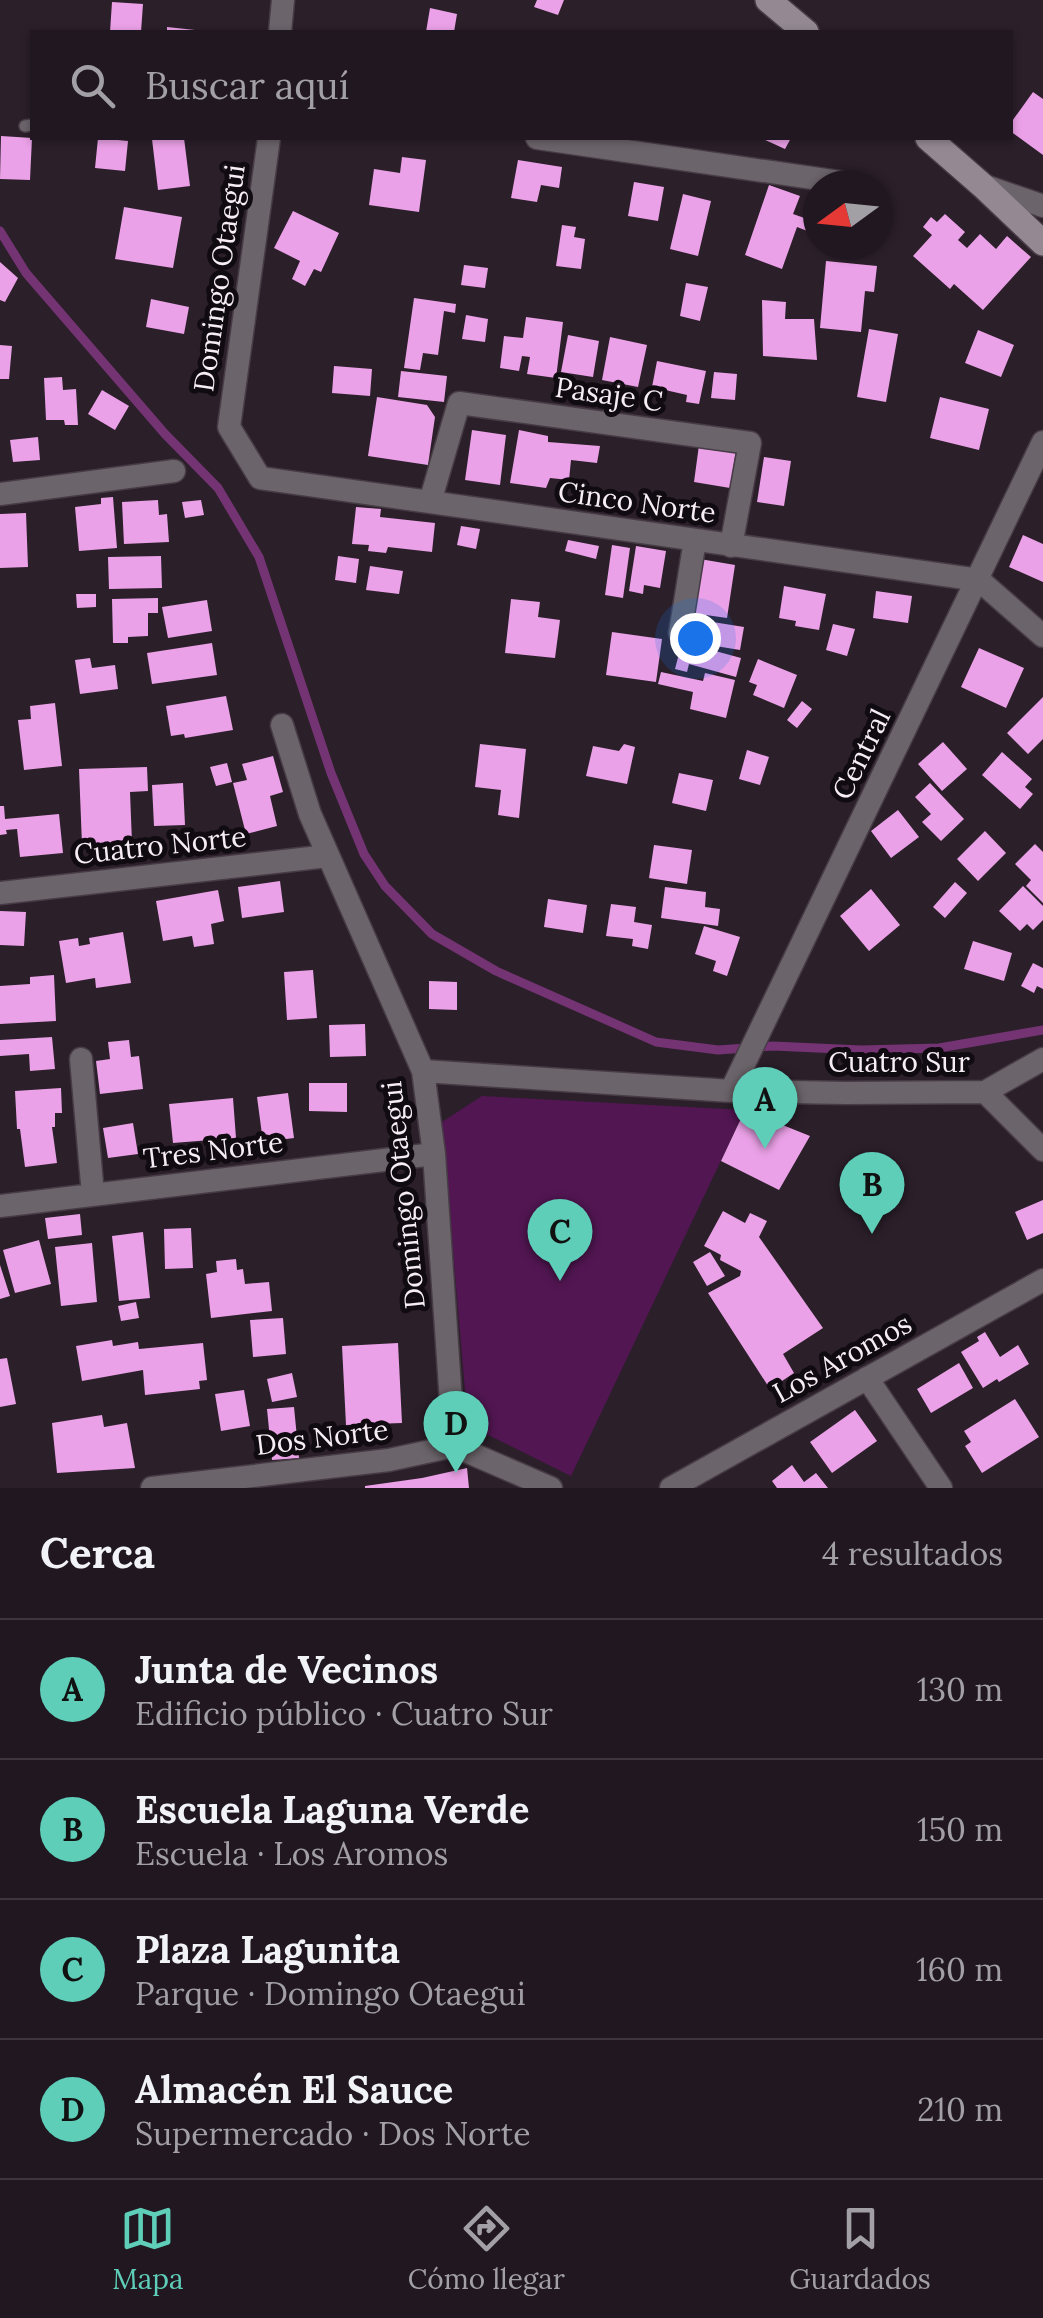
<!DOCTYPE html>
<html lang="es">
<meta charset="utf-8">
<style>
:root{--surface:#201720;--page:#282029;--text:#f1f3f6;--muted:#a29fa5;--line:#3d363e;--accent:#5eceb8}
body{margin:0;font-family:Lora,serif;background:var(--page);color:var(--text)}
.compass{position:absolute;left:803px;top:170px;width:90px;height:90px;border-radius:50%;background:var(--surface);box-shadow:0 2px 8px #0004;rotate:255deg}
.you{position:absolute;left:695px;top:638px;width:35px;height:35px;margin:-25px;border:8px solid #fff;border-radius:50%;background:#1a73e8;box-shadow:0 0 0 15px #1a73e833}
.badge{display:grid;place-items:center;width:65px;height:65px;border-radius:50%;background:var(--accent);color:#111;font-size:32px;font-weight:700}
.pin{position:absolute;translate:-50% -82px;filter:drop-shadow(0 2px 5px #0008)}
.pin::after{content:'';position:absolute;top:52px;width:35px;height:30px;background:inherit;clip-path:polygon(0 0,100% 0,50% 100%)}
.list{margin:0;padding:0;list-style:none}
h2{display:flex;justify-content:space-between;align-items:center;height:130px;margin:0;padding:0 40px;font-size:42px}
h2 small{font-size:32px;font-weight:400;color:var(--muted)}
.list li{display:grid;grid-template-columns:65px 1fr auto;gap:30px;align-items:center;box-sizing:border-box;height:140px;padding:0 40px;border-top:2px solid var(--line)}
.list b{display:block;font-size:38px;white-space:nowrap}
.list p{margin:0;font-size:32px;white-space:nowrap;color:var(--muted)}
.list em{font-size:32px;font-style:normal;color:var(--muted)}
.icon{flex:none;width:55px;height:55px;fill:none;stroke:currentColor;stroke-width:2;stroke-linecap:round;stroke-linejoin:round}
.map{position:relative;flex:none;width:1043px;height:1488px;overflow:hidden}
.search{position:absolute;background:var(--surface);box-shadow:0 2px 8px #0004;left:30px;right:30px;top:30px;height:110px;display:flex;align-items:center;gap:25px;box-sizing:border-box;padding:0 35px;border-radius:0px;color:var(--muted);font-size:38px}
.sheet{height:690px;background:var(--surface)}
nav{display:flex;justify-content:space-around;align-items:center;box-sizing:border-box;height:140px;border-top:2px solid var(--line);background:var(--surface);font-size:28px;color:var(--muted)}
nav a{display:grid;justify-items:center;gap:5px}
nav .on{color:var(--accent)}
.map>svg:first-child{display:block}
.green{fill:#521652}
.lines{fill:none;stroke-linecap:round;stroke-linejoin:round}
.stream{stroke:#743373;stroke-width:9}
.building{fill:#eba1e7}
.lane-casing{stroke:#473c46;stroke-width:14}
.street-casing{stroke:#473c46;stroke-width:25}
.secondary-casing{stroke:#473c46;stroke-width:28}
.lane{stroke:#6b646a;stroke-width:11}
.street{stroke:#6b646a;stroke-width:22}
.secondary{stroke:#948993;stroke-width:25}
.labels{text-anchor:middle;stroke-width:10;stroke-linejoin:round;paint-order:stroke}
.street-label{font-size:28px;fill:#f6edf5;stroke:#100b10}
</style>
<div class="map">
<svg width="1043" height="1488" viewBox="0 0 1043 1488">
<rect width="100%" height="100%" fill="#2b1f2a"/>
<!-- green -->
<path class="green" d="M482 1096 745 1110 571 1476 480 1431 466 1402 442 1122Z"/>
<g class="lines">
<!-- stream -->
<path class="stream" d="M0 231 26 273 165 434 218 488 259 557 331 773 364 854 385 886 432 934 496 971 656 1042 718 1050 773 1046 861 1050 939 1048 1043 1030"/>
</g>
<!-- building -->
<path class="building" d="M537 0H564L558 15 534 7Z
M112 2 143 4 141 32H110Z
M430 8 457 14 454 32H426Z
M167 27 195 30V32H167Z
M1033 92 1043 99V155L1010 131V124Z
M1 136 32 138 30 180 0 179Z
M98 138 128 141 125 171 95 168Z
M166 138H184L190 186 158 190 152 139Z
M761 138H791L785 149Z
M402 157 426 160 419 212 369 205 374 169 400 173Z
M518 160 562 167 559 188 541 185 537 202 511 198Z
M634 182 664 187 658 221 628 216Z
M769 185 800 196 793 214 813 221 810 232 797 227 782 269 745 255Z
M683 194 711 201 698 256 670 249Z
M124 207 182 217 173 268 115 259Z
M293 211 339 233 321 272 314 269 305 286 292 279 300 261 274 248Z
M945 214 965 232 958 240 967 248 980 234 996 249 1007 236 1031 257 983 310 954 284 950 289 913 256 932 235 923 227 931 217 937 222Z
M562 225 576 227 574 237 585 239 581 269 556 266Z
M826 261 877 266 874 292 865 291 861 332 820 328Z
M0 262 18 278 5 302 0 300Z
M464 265 488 268 485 288 461 285Z
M686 283 708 287 700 321 680 316Z
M414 298 456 304 455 313 444 311 438 355 423 353 420 370 404 368Z
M151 299 189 307 184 334 146 327Z
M762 300 786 302 785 319H814L817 360 763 356Z
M466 315 488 319 485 342 462 339Z
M526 317 563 322 556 378 527 374 530 357 522 356 519 371 500 368 504 336 523 338Z
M869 329 898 334 886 402 857 397Z
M978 330 1014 345 1001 377 965 363Z
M568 335 599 341 593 377 561 372Z
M610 337 647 345 638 387 602 380Z
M0 345 12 346 9 379H0Z
M657 361 706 371 699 404 686 402 687 395 652 387Z
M334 366 372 369 370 396 332 393Z
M401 371 447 376 444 402 398 397Z
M714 372 737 374 735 400 711 398Z
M62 377 63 390 76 389 78 425H65L64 420H46L44 378Z
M102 390 129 406 115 430 88 414Z
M377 397 427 405 435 417 428 465 368 456Z
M940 397 989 409 979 450 930 438Z
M472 430 506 435 500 485 465 480Z
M519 430 548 436V442L600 446 597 463 571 460 569 480 550 478 546 488 510 483Z
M38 437 40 460 13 462 10 440Z
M699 445 736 450 730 488 694 482Z
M764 457 791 461 784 506 757 502Z
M113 497 117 548 79 551 75 507 101 504V498Z
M158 500 159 515 167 514 169 542 124 544 122 502Z
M201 500 204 515 185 518 182 502Z
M356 507 381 509 380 517 435 523 432 552 388 547 386 553 368 551 369 545 352 544Z
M26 513 28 567 0 568V514Z
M461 526 480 529 476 549 457 545Z
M1023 535 1043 544V582L1009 567Z
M568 540 599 546 596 559 565 551Z
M612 545 630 548 623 598 605 595Z
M636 546 666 551 660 588 644 585 643 594 629 591Z
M161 556 162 588 109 589 108 557Z
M338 556 359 559 356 583 335 580Z
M700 559 735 565 727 618 692 613Z
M370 566 403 571 399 594 366 590Z
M784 586 826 594 819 630 795 626 796 621 779 618Z
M876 591 912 596 908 623 873 618Z
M76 594H96V607L77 608Z
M158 598V613H148V636L128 637V643H113L112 599Z
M511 599 540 602 538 617 560 620 555 658 505 653Z
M207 600 212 631 168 638 162 607Z
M694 619 744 627 740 650 691 642Z
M833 624 855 629 847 656 826 650Z
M612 632 662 639 656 682 606 675Z
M682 642 741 658 736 677 689 664 687 672 675 669Z
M212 643 217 675 152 684 147 653Z
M979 648 1024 668 1006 708 961 687Z
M90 658 92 668 115 665 118 689 80 694 75 660Z
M758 659 797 675 784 708 753 695 757 685 749 682Z
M661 672 703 681 705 673 735 680 726 718 690 709 693 692 658 684Z
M226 696 233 730 185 738 184 734 171 736 166 706Z
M1043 697V739L1028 754 1007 733Z
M802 701 812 709 797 728 787 720Z
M55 703 62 766 24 770 18 720 31 719 30 706Z
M943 742 967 769 942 791 918 764Z
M480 744 526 749 519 818 498 815 501 790 475 787Z
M624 744 635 747 627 784 586 776 593 746 619 751Z
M747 750 769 757 760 785 739 779Z
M1002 752 1032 779 1025 787 1033 794 1020 809 982 775Z
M273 756 283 792 270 796 277 826 246 834 233 783 247 780 242 764Z
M227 763 232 782 216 786 210 767Z
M147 767 148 791 130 792 132 843 82 845 79 769Z
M679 773 713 780 706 811 672 803Z
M183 783 185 825 154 826 152 785Z
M930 783 964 819 941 841 922 822 931 814 915 797Z
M0 806H4L5 819 59 814 63 853 20 857 17 829 6 830 7 834 0 835Z
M898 810 919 837 891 858 871 831Z
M985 831 1006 853 978 881 957 859Z
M1035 844 1043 852V903L1026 886 1031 880 1015 864Z
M654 845 692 850 687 884 649 878Z
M280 881 284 912 242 918 238 887Z
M955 882 967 893 945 918 933 907Z
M1023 886 1043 906V920L1033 930 1027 924 1020 931 999 911Z
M665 887 706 892 705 907 720 909 718 926 661 918Z
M871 889 900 925 869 951 840 916Z
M218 890 224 921 211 924 214 944 194 947 192 936 163 941 156 901Z
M548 899 587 905 583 933 544 927Z
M611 904 636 907 634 922 652 925 648 949 632 946 633 939 606 936Z
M0 911 26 912 24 946 0 945Z
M704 926 740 937 727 976 713 971 716 961 695 954Z
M123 932 131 983 96 988 95 978 66 983 59 941 78 938 79 946 90 944 89 938Z
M973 941 1012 953 1004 981 964 969Z
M1033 963 1043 968V989L1037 986 1034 993 1021 986Z
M313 970 317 1018 287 1020 284 972Z
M54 975 56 1021 0 1024V986L30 984V977Z
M429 981 457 982V1010L429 1009Z
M365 1024 366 1056 330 1057 329 1025Z
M52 1037 55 1069 30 1071 29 1054 0 1056V1040Z
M129 1040 131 1057 139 1056 143 1089 100 1094 96 1061 110 1059 108 1042Z
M309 1083H347V1112L309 1111Z
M61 1088 62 1113H55V1127H52L57 1163 25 1167 20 1129H17L15 1091Z
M288 1093 294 1138 263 1142 257 1097Z
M233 1098 236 1138 173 1143 169 1104Z
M745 1110 810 1136 779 1190 721 1161Z
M133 1123 138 1154 108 1158 103 1128Z
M1043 1200V1233L1027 1240 1015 1212Z
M723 1211 745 1223 750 1213 767 1221 759 1237 823 1328 783 1354 794 1373 770 1389 708 1293 740 1276 741 1271 720 1260 721 1255 704 1246Z
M80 1214 82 1235 48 1239 45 1218Z
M191 1228 193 1268 165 1269 164 1229Z
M143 1232 150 1298 119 1301 112 1236Z
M39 1240 51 1284 15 1293 3 1250Z
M92 1243 97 1302 61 1306 55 1247Z
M710 1252 725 1276 707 1286 693 1262Z
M236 1259 237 1270 243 1269 245 1284 269 1282 272 1311 211 1318 206 1274 217 1272 216 1261Z
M0 1265 10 1296 0 1299Z
M136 1302 139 1318 121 1321 118 1306Z
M283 1318 286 1354 253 1357 250 1320Z
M985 1332 1000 1357 1018 1345 1029 1364 999 1382 997 1379 983 1388 961 1352 979 1341 977 1337Z
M112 1340 113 1346 138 1342 139 1349 203 1343 207 1380 199 1381 200 1389 145 1395 143 1370 82 1381 76 1346Z
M398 1343 402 1423 346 1425 342 1346Z
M7 1358 16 1404 0 1407V1359Z
M959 1363 973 1388 931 1413 917 1389Z
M292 1373 297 1397 272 1402 267 1379Z
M244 1390 250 1426 221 1431 215 1394Z
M1015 1399 1039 1437 982 1473 965 1446 971 1442 964 1431Z
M294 1407 299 1458 272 1460 267 1409Z
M855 1410 877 1441 832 1473 810 1442Z
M102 1415 104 1427 127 1423 135 1468 57 1473 52 1423Z
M792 1465 804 1482 816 1473 828 1488H777L772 1481Z
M467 1468 469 1488H365V1486L422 1478Z"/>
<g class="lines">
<!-- lane casing -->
<g class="lane-casing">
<path id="lane" d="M25 126 32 125"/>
</g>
<!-- street casing -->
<g class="street-casing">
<path id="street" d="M280 32 283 0
M269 138 229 427 260 478 979 580 1043 636
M537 138 860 185
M985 186 1043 206
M0 494 174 471
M430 502 459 403 750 443 731 546
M680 633 695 540
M282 725 310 814 423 1071 434 1154 454 1446
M0 893 328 856
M81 1059 93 1195
M423 1071 731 1091 846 1093 985 1092 1043 1150
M731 1091 1043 442
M985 1092 1043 1059
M0 1206 434 1154
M867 1378 941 1488
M152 1488 389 1460 454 1446 551 1488
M671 1488 1043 1280"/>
</g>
<!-- secondary casing -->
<g class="secondary-casing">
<path id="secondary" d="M768 0 806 32
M928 138 983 186 1043 243"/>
</g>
<!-- lane -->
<use href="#lane" class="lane"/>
<!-- street -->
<use href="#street" class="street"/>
<!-- secondary -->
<use href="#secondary" class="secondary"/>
</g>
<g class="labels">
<!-- street labels -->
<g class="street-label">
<text transform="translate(219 278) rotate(-82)" y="10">Domingo Otaegui</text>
<text transform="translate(609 394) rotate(8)" y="10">Pasaje C</text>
<text transform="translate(637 502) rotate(8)" y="10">Cinco Norte</text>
<text transform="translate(861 754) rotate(-64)" y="10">Central</text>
<text transform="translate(160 845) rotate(-6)" y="10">Cuatro Norte</text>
<text x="899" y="1072">Cuatro Sur</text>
<text transform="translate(213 1150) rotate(-7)" y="10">Tres Norte</text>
<text transform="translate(403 1195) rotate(-96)" y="10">Domingo Otaegui</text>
<text transform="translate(842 1358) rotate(-29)" y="10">Los Aromos</text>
<text transform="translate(322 1437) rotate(-7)" y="10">Dos Norte</text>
</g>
</g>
</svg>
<svg class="compass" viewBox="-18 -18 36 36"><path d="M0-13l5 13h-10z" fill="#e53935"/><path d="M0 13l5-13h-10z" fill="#a29fa5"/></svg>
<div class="you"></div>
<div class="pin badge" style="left:765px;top:1149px">A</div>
<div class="pin badge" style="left:872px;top:1234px">B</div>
<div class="pin badge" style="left:560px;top:1281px">C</div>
<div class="pin badge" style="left:456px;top:1473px">D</div>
<div class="search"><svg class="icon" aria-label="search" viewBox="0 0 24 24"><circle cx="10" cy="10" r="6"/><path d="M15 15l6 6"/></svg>Buscar aquí</div>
</div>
<section class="sheet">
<h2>Cerca<small>4 resultados</small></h2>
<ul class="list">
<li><span class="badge">A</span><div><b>Junta de Vecinos</b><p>Edificio público · Cuatro Sur</p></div><em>130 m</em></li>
<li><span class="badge">B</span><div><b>Escuela Laguna Verde</b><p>Escuela · Los Aromos</p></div><em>150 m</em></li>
<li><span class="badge">C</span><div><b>Plaza Lagunita</b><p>Parque · Domingo Otaegui</p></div><em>160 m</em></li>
<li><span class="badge">D</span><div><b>Almacén El Sauce</b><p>Supermercado · Dos Norte</p></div><em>210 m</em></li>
</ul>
</section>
<nav>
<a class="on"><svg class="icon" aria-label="map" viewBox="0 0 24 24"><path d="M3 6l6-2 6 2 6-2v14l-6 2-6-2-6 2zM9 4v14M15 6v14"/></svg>Mapa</a>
<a><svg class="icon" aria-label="directions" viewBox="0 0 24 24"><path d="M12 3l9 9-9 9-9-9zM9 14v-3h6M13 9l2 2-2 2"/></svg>Cómo llegar</a>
<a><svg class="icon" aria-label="saved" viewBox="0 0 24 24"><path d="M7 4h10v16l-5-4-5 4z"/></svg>Guardados</a>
</nav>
